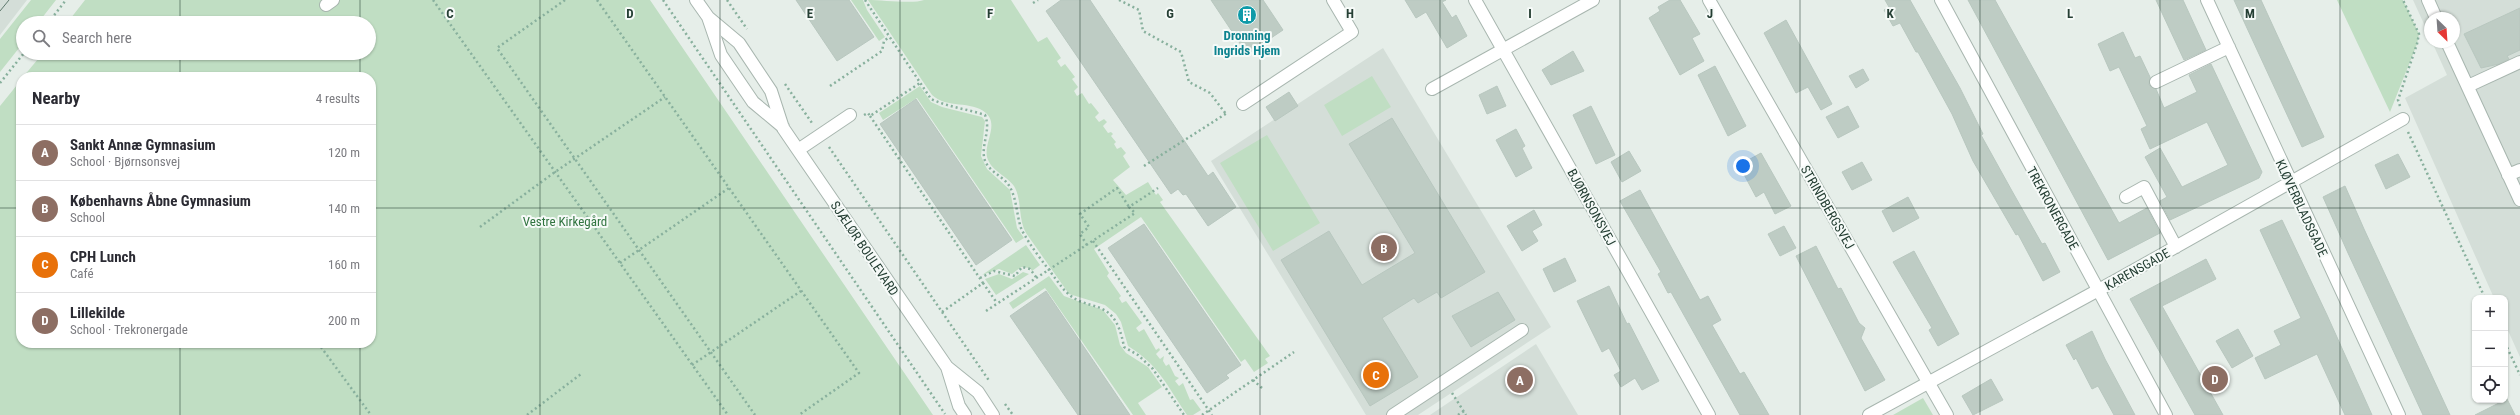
<!DOCTYPE html>
<meta charset="utf-8">
<style>
:root{--surface:#fff;--page:#f2f2f3;--text:#2b2b33;--muted:#7c7c81;--line:#e1e1e2;--accent:#814a4a}
body{margin:0;font-family:"Roboto Condensed",sans-serif;background:var(--page);color:var(--text)}
.controls{position:absolute;right:12px;bottom:12px;display:grid;overflow:hidden;border-radius:8px;box-shadow:0 1px 3px #0004}
.controls button{width:36px;height:36px;display:grid;place-items:center;padding:0;border:0;border-bottom:1px solid var(--line);background:var(--surface);color:var(--text);font:20px sans-serif}
.compass{position:absolute;left:2424px;top:12px;width:36px;height:36px;border-radius:50%;background:var(--surface);box-shadow:0 1px 3px #0004;rotate:155deg}
.you{position:absolute;left:1743px;top:166px;width:14px;height:14px;margin:-10px;border:3px solid #fff;border-radius:50%;background:#1a73e8;box-shadow:0 0 0 6px #1a73e833}
.badge{display:grid;place-items:center;width:26px;height:26px;border-radius:50%;background:var(--accent);color:#fff;font-size:13px;font-weight:700}
.pin{position:absolute;translate:-50% -50%;border:2px solid #fff;box-shadow:0 1px 4px #0006}
.list{margin:0;padding:0;list-style:none}
h2{display:flex;justify-content:space-between;align-items:center;height:52px;margin:0;padding:0 16px;font-size:17px}
h2 small{font-size:13px;font-weight:400;color:var(--muted)}
.list li{display:grid;grid-template-columns:26px 1fr auto;gap:12px;align-items:center;box-sizing:border-box;height:56px;padding:0 16px;border-top:1px solid var(--line)}
.list b{display:block;font-size:15px;white-space:nowrap}
.list p{margin:0;font-size:13px;white-space:nowrap;color:var(--muted)}
.list em{font-size:13px;font-style:normal;color:var(--muted)}
.icon{flex:none;width:22px;height:22px;fill:none;stroke:currentColor;stroke-width:2;stroke-linecap:round;stroke-linejoin:round}
.map{position:relative;flex:none;width:2520px;height:415px;overflow:hidden}
.search{position:absolute;background:var(--surface);box-shadow:0 1px 3px #0004;left:16px;top:16px;width:360px;height:44px;display:flex;align-items:center;gap:10px;box-sizing:border-box;padding:0 14px;border-radius:22px;color:var(--muted);font-size:15px}
.panel{position:absolute;background:var(--surface);box-shadow:0 1px 3px #0004;left:16px;top:72px;width:360px;height:276px;border-radius:16px}
.map>svg:first-child{display:block}
.built{fill:#d4ded8}
.green{fill:#c0dec3}
.building{fill:#beccc4;stroke:#b8c7bf}
.lines{fill:none;stroke-linecap:round;stroke-linejoin:round}
.minor-casing{stroke:#a8b6af;stroke-width:14}
.path{stroke:#88b09d;stroke-width:2.5;stroke-dasharray:2 3;stroke-linecap:butt}
.minor{stroke:#fff;stroke-width:12}
.tram{stroke:#607a6f;stroke-width:1}
.grid{fill:none;stroke:#253f34;stroke-width:1;stroke-opacity:0.55}
.labels{text-anchor:middle;stroke-width:4;stroke-linejoin:round;paint-order:stroke}
.culture-label{font-size:13px;font-weight:bold;fill:#0d838f;stroke:#f6faf8}
.street-label{font-size:13px;fill:#253f34;stroke:#f6faf8}
.park-label{font-size:13px;fill:#317440;stroke:#f6faf8}
.grid-label{font-size:13px;text-anchor:middle;font-weight:bold;fill:#253f34;stroke:#f6faf8;stroke-width:4;stroke-linejoin:round;paint-order:stroke}
</style>
<div class="map">
<svg width="2520" height="415" viewBox="0 0 2520 415">
<rect width="100%" height="100%" fill="#e6eee9"/>
<!-- built -->
<path class="built" d="M0 0H27L0 35Z
M2413 0H2520V357L2505 324V298H2494L2405 98 2447 75 2432 42H2454V18H2430V37Z
M1383 48 1551 327 1418 415H1366L1211 161Z
M1536 344 1578 415H1430Z"/>
<!-- green -->
<path class="green" d="M31 0H56L38 23H23V43L0 72V39Z
M85 0H650L933 415H0V106L21 80V343H371V77H23L43 53H369V23H67Z
M851 0H863L867 10 885 37 879 41Z
M868 0C882 0 914 4 924 0H1011L1038 42 1047 37 1061 58 1057 61 1061 67 1065 64 1075 77 1072 79 1078 87 1074 91 1077 96 1082 93 1089 104 1091 103 1099 113 1095 117 1099 122 1104 119 1107 122 1103 126 1108 133 1111 132 1113 134 1111 136 1116 142 1114 144 1117 149 1121 147 1126 153 1123 156 1130 167 1113 180 1126 195 1148 182 1156 195 1158 193 1163 200 1160 202 1270 356 1265 359 1268 363 1254 372 1245 359 1241 362 1141 217 1094 249 1109 273 1107 276 1121 296 1119 298 1122 303 1126 301 1142 323 1136 328 1139 332 1144 329 1156 350 1159 348 1160 350 1156 354 1160 359 1164 356 1163 361 1166 366 1169 364 1175 376 1179 378 1175 381 1179 386 1183 383 1190 400 1193 399 1201 410 1193 415H1187C1168 387 1158 364 1128 346L1121 322 1116 314 1105 305 1069 294 1026 233C1018 219 1022 199 1014 186 1006 175 991 171 987 157 984 142 999 125 986 113 971 100 947 109 932 95Z
M2337 0H2403L2419 34 2417 44 2390 112Z
M1372 76 1391 107 1342 136 1324 105Z
M920 86 931 102 942 107 982 117 985 121 981 156 987 169 1010 190 1017 228 1024 238 1016 243 917 98 883 120 879 113Z
M1267 135 1320 223 1273 251 1220 163Z
M1026 245 1040 265 1032 271 1030 268 1021 267 1012 274 999 269 982 275Z
M1023 272 1029 274 996 295 985 279 999 274 1012 279Z
M1049 276 1064 296 1103 310 1115 325 1120 345 1126 353 1148 367 1162 387 1138 403 1146 415H1133L1045 288 1013 309 1009 303Z
M1923 398 1933 415H1893Z"/>
<!-- building -->
<path class="building" d="M796 0H849L874 37 837 61Z
M1061 0H1090L1208 176 1213 172 1236 207 1208 226 1186 194 1183 195 1178 189 1171 194 1046 11Z
M1211 0H1263L1283 30 1247 54Z
M1405 0H1446L1442 2 1452 18 1456 15 1467 36 1447 48 1426 12 1416 18Z
M1670 0H1680L1700 34 1692 38 1704 61 1680 75 1649 18 1660 11 1658 7Z
M1885 0H1910L1960 88 1983 134 1981 135 2012 191 2042 244 2045 243 2060 272 2043 281 2018 234 2016 235 1973 161 1952 114 1918 52H1916L1900 23 1893 26 1884 10 1889 7Z
M1968 0H1995L2119 223 2147 208 2160 233 2108 260Z
M2156 0H2183L2206 50 2184 60Z
M2234 0H2261L2324 137 2302 147Z
M2520 8V50L2507 56 2509 59 2499 64 2481 68 2464 34Z
M1786 20 1832 104 1821 110 1808 87 1796 93 1764 33Z
M2123 32 2135 58 2140 56 2150 77 2149 85 2156 89 2164 108 2197 92 2189 75 2211 64 2262 172 2259 178 2170 220 2160 201 2167 197 2145 157 2160 148 2182 187 2228 165 2207 122 2150 149 2141 129 2147 126 2119 67 2110 71 2098 44Z
M1573 51 1584 71 1551 85 1542 70Z
M1715 66 1746 126 1728 136 1698 75Z
M1863 69 1869 80 1856 88 1849 76Z
M1497 86 1506 106 1487 114 1479 95Z
M1289 92 1298 106 1275 121 1266 107Z
M916 99 1012 240 976 265 880 124Z
M1591 106 1615 155 1596 164 1573 115Z
M1848 106 1859 127 1838 138 1826 117Z
M1392 118 1485 272 1441 298 1437 292 1418 303 1414 298 1382 318 1418 377 1370 406 1281 260 1329 231 1362 285 1415 253 1349 144Z
M1516 129 1525 146 1522 148 1532 168 1516 177 1496 140Z
M1629 151 1641 171 1622 182 1611 162Z
M1761 153 1791 206 1775 214 1764 192 1756 197 1739 165Z
M2398 154 2410 177 2386 189 2375 165Z
M1862 162 1872 180 1852 190 1842 172Z
M2345 186 2364 229 2450 415H2423L2348 253 2323 197Z
M1640 190 1700 300 1708 296 1721 320 1712 325 1740 374 1744 372 1769 415H1740L1671 292 1668 293 1658 274 1661 272 1620 201Z
M1908 197 1919 218 1893 232 1882 211Z
M1534 210 1542 225 1532 231 1538 241 1522 251 1507 226Z
M2282 220 2327 315 2372 415H2345L2317 354 2265 379 2255 358 2281 345 2274 331 2301 318 2260 230Z
M1144 224 1241 365 1226 375 1229 378 1207 393 1108 248Z
M1784 226 1796 248 1780 256 1768 234Z
M1816 246 1838 289 1841 288 1859 323 1865 328 1861 338 1885 380 1865 391 1796 256Z
M1914 251 1959 334 1938 346 1929 330 1932 328 1893 262Z
M1565 258 1576 281 1554 292 1543 269Z
M2206 259 2216 279 2162 306 2223 415H2195L2130 299Z
M1609 286 1627 324 1629 323 1659 381 1642 390 1635 378 1621 387 1614 375 1621 371 1609 348 1602 352 1577 301Z
M1046 291 1130 415H1078L1010 316Z
M1498 292 1515 320 1471 347 1452 316Z
M2238 329 2253 356 2232 368 2216 341Z
M2092 331 2105 359 2135 415H2114L2098 386 2092 389 2076 358 2074 360 2066 345Z
M1991 379 2003 400 1973 415 1962 396Z
M2507 399 2515 415H2475Z"/>
<g class="lines">
<!-- minor casing -->
<g class="minor-casing">
<path id="minor" d="M696 0 708 17 721 55 753 102 783 127
M1475 0 1709 415
M1709 0 1947 415
M1941 0 2166 415
M2207 0 2399 415
M2428 0 2436 18
M326 5 333 0
M708 17 739 43 771 91 783 128 798 150 947 367 978 392 993 415
M2447 42 2520 200
M2156 82 2229 47
M2468 86 2520 62
M1432 89 1593 0
M1243 104 1352 32 1333 0
M798 150 850 115
M2508 175 2520 170
M2126 197 2144 187 2176 247
M947 367 959 406 965 415
M1393 415 1522 330
M1869 415 2115 281 2403 119"/>
</g>
<!-- path -->
<path class="path" d="M433 0 728 415
M565 0 497 48 755 415
M597 0 859 373 799 415
M663 0 945 414
M727 0 747 29
M865 0 931 99C948 107 967 109 985 115 991 130 982 142 984 157 986 170 1001 175 1008 184 1017 197 1016 213 1021 228 1028 244 1050 271 1061 286 1085 318 1114 290 1124 347L1138 355 1153 369 1184 415
M1119 0 1139 10 1143 31 1181 52 1189 82 1210 93 1226 114
M1033 3 1038 0
M48 23 66 0
M0 83 24 53
M785 84 812 123
M830 86 882 51 884 41 889 37
M2400 106 2398 100 2417 44 2419 34 2403 0
M864 115 868 113 870 116 920 83
M870 116 983 283
M2408 132 2485 298
M829 147 990 382
M1144 166 1227 113
M480 227 555 172 665 97
M1093 241 1212 415
M1087 245 1080 234 1089 227 1080 214 1117 188 1129 207
M620 263 729 188
M980 278 994 271 1015 276 1022 267 1030 269 1036 277
M986 311 1135 213 1129 207 1158 188
M942 312 983 283 997 303
M318 343 371 415
M2505 343 2520 375
M692 365 801 291
M1253 380 1262 388
M1452 393 1466 415
M1005 404 1013 415
M527 415 581 374
M1202 415 1294 352
M1458 415 1464 411"/>
<!-- minor -->
<use href="#minor" class="minor"/>
<!-- tram -->
<path class="tram" d="M0 11 9 0"/>
</g>
<!-- grid -->
<path class="grid" d="M180 0V23M360 0V23M540 0V415M720 0V415M900 0V415M1080 0V415M1260 0V415M1440 0V415M1620 0V415M1800 0V415M1980 0V415M2160 0V415M2340 0V415M180 53V77M360 53V77M0 208H21M371 208H2520M180 343V415M360 343V415"/>
<!-- icons -->
<defs>
<g id="building-disc" transform="scale(1)"><circle r="9.5" fill="#0f9aa8" stroke="#f6faf8"/><path d="M-4-6H4V6H1V3H-1V6H-4ZM-2.5-4.3h1.7v1.8h-1.7ZM.8-4.3h1.7v1.8H.8ZM-2.5-1h1.7V.8h-1.7ZM.8-1h1.7V.8H.8Z" fill="#fff"/></g>
</defs>
<g fill-rule="evenodd">
<use href="#building-disc" x="1247" y="15"/>
</g>
<g class="labels">
<!-- culture labels -->
<g class="culture-label">
<text x="1247" y="40">Dronning<tspan x="1247" dy="15">Ingrids Hjem</tspan></text>
</g>
<!-- street labels -->
<g class="street-label">
<text transform="translate(1592 207) rotate(61)" y="5">BJØRNSONSVEJ</text>
<text transform="translate(1828 207) rotate(60)" y="5">STRINDBERGSVEJ</text>
<text transform="translate(2053 208) rotate(61)" y="5">TREKRONERGADE</text>
<text transform="translate(2302 208) rotate(65)" y="5">KLØVERBLADSGADE</text>
<text transform="translate(865 248) rotate(56)" y="5">SJÆLØR BOULEVARD</text>
<text transform="translate(2137 269) rotate(-29)" y="5">KARENSGADE</text>
</g>
<!-- park labels -->
<g class="park-label">
<text x="565" y="226">Vestre Kirkegård</text>
</g>
</g>
<g class="grid-label">
<text x="450" y="18">C</text>
<text x="630" y="18">D</text>
<text x="810" y="18">E</text>
<text x="990" y="18">F</text>
<text x="1170" y="18">G</text>
<text x="1350" y="18">H</text>
<text x="1530" y="18">I</text>
<text x="1710" y="18">J</text>
<text x="1890" y="18">K</text>
<text x="2070" y="18">L</text>
<text x="2250" y="18">M</text>
</g>
</svg>
<div class="controls">
<button>+</button>
<button>−</button>
<button><svg class="icon" aria-label="locate" viewBox="0 0 24 24"><circle cx="12" cy="12" r="6"/><path d="M12 2v4M12 18v4M2 12h4M18 12h4"/></svg></button>
</div>
<svg class="compass" viewBox="-18 -18 36 36"><path d="M0-13l5 13h-10z" fill="#e53935"/><path d="M0 13l5-13h-10z" fill="#7c7c81"/></svg>
<div class="you"></div>
<div class="pin badge" style="left:1520px;top:380px;background:#8d6e63">A</div>
<div class="pin badge" style="left:1384px;top:248px;background:#8d6e63">B</div>
<div class="pin badge" style="left:1376px;top:375px;background:#e8710a">C</div>
<div class="pin badge" style="left:2215px;top:379px;background:#8d6e63">D</div>
<div class="search"><svg class="icon" aria-label="search" viewBox="0 0 24 24"><circle cx="10" cy="10" r="6"/><path d="M15 15l6 6"/></svg>Search here</div>
<section class="panel">
<h2>Nearby<small>4 results</small></h2>
<ul class="list">
<li><span class="badge" style="background:#8d6e63">A</span><div><b>Sankt Annæ Gymnasium</b><p>School · Bjørnsonsvej</p></div><em>120 m</em></li>
<li><span class="badge" style="background:#8d6e63">B</span><div><b>Københavns Åbne Gymnasium</b><p>School</p></div><em>140 m</em></li>
<li><span class="badge" style="background:#e8710a">C</span><div><b>CPH Lunch</b><p>Café</p></div><em>160 m</em></li>
<li><span class="badge" style="background:#8d6e63">D</span><div><b>Lillekilde</b><p>School · Trekronergade</p></div><em>200 m</em></li>
</ul>
</section>
</div>
